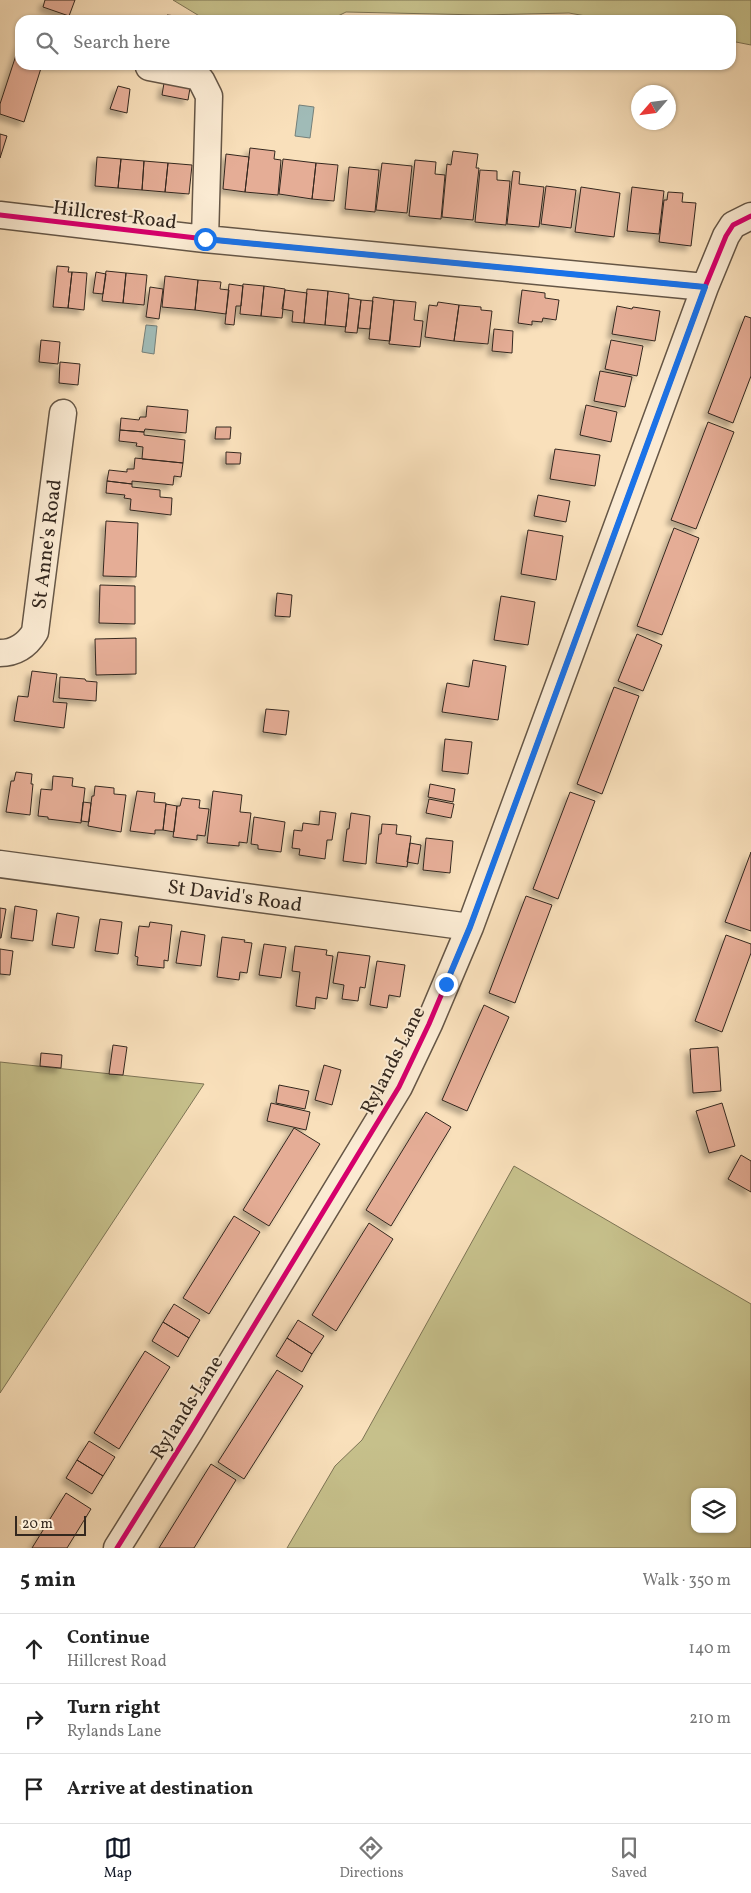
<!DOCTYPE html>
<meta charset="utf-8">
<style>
:root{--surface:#fff;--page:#f6f6f6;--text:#222;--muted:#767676;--line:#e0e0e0;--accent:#111827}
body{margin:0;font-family:Vollkorn,serif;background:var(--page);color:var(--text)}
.controls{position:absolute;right:15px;bottom:15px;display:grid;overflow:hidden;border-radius:10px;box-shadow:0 1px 4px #0004}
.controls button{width:45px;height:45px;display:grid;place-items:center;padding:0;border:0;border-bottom:1px solid var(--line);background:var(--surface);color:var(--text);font:25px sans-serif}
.compass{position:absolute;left:631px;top:85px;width:45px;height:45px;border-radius:50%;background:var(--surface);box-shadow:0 1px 4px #0004;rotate:242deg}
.scale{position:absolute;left:15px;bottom:12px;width:71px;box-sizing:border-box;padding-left:5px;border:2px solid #34281f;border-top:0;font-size:14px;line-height:18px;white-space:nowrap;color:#34281f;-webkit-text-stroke:4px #fbebd3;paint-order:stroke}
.stop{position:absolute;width:15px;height:15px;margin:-11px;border:4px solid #1a73e8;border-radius:50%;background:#fff}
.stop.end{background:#1a73e8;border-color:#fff;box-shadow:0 1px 5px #0008}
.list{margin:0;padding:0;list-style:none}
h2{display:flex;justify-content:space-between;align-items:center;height:65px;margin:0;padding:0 20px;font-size:21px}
h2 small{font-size:16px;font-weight:400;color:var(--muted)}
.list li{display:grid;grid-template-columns:32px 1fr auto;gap:15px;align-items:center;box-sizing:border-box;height:70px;padding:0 20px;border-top:1px solid var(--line)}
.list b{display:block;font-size:19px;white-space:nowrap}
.list p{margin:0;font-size:16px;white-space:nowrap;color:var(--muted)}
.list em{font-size:16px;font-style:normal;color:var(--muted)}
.icon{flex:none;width:28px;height:28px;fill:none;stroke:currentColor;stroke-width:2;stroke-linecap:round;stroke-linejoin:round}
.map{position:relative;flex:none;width:751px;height:1548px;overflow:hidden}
.search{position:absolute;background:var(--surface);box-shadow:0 1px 4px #0004;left:15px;right:15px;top:15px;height:55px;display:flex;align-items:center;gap:12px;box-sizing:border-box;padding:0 18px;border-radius:15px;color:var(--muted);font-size:19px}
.sheet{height:275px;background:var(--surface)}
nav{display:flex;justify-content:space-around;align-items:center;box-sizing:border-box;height:70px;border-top:1px solid var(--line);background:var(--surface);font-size:14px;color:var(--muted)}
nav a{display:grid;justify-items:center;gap:2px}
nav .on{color:var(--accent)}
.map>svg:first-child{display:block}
.green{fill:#c6c08b;stroke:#7d7455;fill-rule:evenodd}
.water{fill:#a0bbb7;stroke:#75807a}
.building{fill:#e5ad96;stroke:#34281f;filter:url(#shadow)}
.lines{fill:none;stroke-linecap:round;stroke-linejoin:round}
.minor-casing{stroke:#655646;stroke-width:29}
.minor{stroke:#fbebd3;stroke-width:26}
.cycleway-casing{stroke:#fbebd3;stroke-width:8}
.cycleway{stroke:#d6006c;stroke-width:5}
.route{stroke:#1a73e8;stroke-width:6}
.labels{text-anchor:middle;stroke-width:4;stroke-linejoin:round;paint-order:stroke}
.street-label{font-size:20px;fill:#34281f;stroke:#fbebd3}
</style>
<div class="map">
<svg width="751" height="1548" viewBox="0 0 751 1548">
<defs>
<filter id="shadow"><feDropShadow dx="-4.5" dy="4.5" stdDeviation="2.5" flood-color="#0004"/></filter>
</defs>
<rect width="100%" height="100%" fill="#f9e0bb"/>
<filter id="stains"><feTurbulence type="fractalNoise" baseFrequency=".004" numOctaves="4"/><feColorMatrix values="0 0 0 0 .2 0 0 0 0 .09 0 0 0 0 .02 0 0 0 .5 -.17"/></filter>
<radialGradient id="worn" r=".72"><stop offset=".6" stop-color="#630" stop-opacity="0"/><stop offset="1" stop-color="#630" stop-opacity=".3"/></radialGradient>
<!-- green -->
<path class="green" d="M173 0H751V45L731 41V20H608L569 13 481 15 346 12 330 20H206Z
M0 1062 204 1084 0 1393Z
M514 1166 751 1304V1548H287L335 1466 362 1440ZM695 1492H732V1529H695Z"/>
<!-- water -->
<path class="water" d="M299 105 314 107 310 138 295 136Z
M146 325 157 326 154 354 142 352Z"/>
<!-- building -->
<path class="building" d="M45 0H75L69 16 43 7Z
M167 15 204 19 203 20H167Z
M20 43V65H42L24 122 0 114V104Z
M164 83 190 88 188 100 162 95Z
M118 86 130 89 127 113 110 109Z
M0 134 7 136 0 158Z
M250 148 275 151 274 159 281 160 278 195 245 192Z
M453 151 478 154 476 168H479L473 220 442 217 447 164 451 165Z
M226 154 249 157 245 192 223 189Z
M97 157 121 159 118 188 95 186Z
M121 159 144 161 142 190 118 188Z
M283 159 316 163 312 199 279 194Z
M415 160 436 162 435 174 445 175 441 219 409 216Z
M144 161 168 163 165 192 142 190Z
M168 163 192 165 189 194 165 192Z
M316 163 338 165 334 201 312 199Z
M382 163 412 166 407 213 376 210Z
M349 167 379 170 375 212 345 209Z
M480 170 497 171V180L510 181 506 225 475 222Z
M513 171 520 172 519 184 544 187 539 227 507 224Z
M546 186 576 190 571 228 541 224Z
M581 187 620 193 614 237 575 232Z
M632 187 664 191 659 234 627 231Z
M668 192 683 193 682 202 696 203 691 246 659 242 664 200H667Z
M57 266 69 267 68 272H72L68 308 53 307Z
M106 271 126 273 123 303 102 301Z
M72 272 87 273 84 310 68 308Z
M96 272 106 274 103 294 93 293Z
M126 273 147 275 144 305 123 303Z
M165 276 198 280 195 310 162 307Z
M198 280 221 282 220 289 229 290 226 314 195 310Z
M229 284 243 286 241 306H236L234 325 225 324Z
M243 284 264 286 261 316 240 314Z
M264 286 285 289 282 318 261 316Z
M150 287 163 289 159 319 146 317Z
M307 289 328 291 325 325 304 323Z
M285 290 307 293 304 323 292 322 293 311 282 309Z
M522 290 545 293V298L559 300 556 320 543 318 542 322 532 321V325L518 323Z
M328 291 349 294 346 327 325 325Z
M373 297 394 300 390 341 369 339Z
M349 298 361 300 357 333 345 332Z
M361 300 373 301 370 329 358 328Z
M394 300 416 302 414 320 423 321 420 347 389 344Z
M438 302 459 305 454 341 425 337 429 305 437 306Z
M459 305 481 307V310L492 311 488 344 454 341Z
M617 306 632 309 633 307 660 311 655 341 612 334Z
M745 316 751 318V376L733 423 708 413Z
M494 329 513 331 512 353 492 351Z
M41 340 60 342 58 364 39 362Z
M611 340 643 346 637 376 605 369Z
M60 362 80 364 78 385 59 383Z
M600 371 632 377 625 407 594 401Z
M586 405 617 412 611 442 580 435Z
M147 406 188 410 186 433 145 429 144 432 120 430 121 418 139 420 140 417H146Z
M708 422 734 432 696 529 671 520Z
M216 427H231L230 439H215Z
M120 430 144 432V435L185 440 183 463 142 459 143 447 136 446 137 443 119 441Z
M555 449 600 455 595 486 550 479Z
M226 452 241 453 240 464H226Z
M135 458 183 463 181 477 174 476 173 485 132 481V484L107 481 109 470 127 472V469H134Z
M107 481 132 484V487L160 490V497L172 498 171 515 130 510 131 499 124 498 125 495 106 493Z
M538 495 570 501 566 522 534 516Z
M106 521 138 523 136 577 103 576Z
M674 528 699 538 662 635 637 626Z
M528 530 563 536 556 580 521 574Z
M100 585 135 586V624L99 623Z
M277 593 292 595 290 617 275 616Z
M501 596 535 602 528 645 494 640Z
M637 634 662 645 643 691 618 681Z
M136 638V674L96 675 95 639Z
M473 660 506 666 498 720 442 712 447 683 469 687Z
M32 671 57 674 53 702 67 703 64 728 14 721 18 696 28 697Z
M60 677 85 679 86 681 97 682 96 701 59 698Z
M614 687 639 696 602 794 577 784Z
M266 709 289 711 286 735 263 732Z
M445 739 472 742 468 774 442 771Z
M16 772 32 774 31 784H33L30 815 6 812 11 781H14Z
M53 776 73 778 72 786 85 788 81 823 48 819V817L38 816 41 789 52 790Z
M430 784 455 789 453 802 428 797Z
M95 786 114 788V794L126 795 121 832 88 826 92 796H94Z
M137 791 155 793 154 802 166 803 163 830H155V834L130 831Z
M213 791 242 795 240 812 251 813 247 843 239 842V846L207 843Z
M570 792 595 801 558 899 533 889Z
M182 798 200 800 199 808 209 809 205 836 197 835V840L173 837 177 806H180Z
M429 799 454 804 451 818 426 813Z
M83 802 91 803 89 822 81 821Z
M166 804 177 806 174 832 163 830Z
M320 811 336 813 332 840H327L325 859 299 855 300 849 292 848 294 830 302 831 303 823 319 825Z
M351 813 370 816 366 864 343 861 347 829H349Z
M254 817 285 822 281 852 258 849V845L251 844Z
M382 824 397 825 396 834 411 836 407 867 376 863 379 834H381Z
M426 838 453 841 450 873 423 870Z
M410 843 421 845 418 864 407 862Z
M751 852V931L725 922Z
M526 896 552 905 515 1003 489 993Z
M15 906 37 910 33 941 11 938Z
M0 908 6 909 1 938H0Z
M57 913 79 917 74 948 52 945Z
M100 919 122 922 118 954 95 951Z
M150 922 172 925 168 961 164 960V968L137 965 138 957 135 956 139 926 149 927Z
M181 931 205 935 201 966 176 963Z
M726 935 751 944V953L722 1032 695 1021Z
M222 937 245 940 244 942 252 943 247 973 240 972 239 980 217 977Z
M264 944 286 947 281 978 259 975Z
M295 946 327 950 326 955 333 956 327 999 316 997 315 1009 296 1006 300 972 292 971Z
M0 949 13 951 10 975 0 974Z
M338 952 370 956 365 988 360 987 358 1001 342 999 344 985 333 983Z
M377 961 405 965 400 997 389 995 387 1008 370 1005Z
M484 1005 509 1017 467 1111 442 1100Z
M113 1045 127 1047 123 1075 109 1074Z
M718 1047 721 1091 693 1093 690 1049Z
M41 1053 62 1055 61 1068 40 1066Z
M324 1065 341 1070 332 1105 315 1100Z
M279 1085 309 1091 305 1109 276 1103Z
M271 1103 310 1112 306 1130 267 1121Z
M722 1103 735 1146 709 1153 696 1111Z
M426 1112 451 1127 391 1226 366 1210Z
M294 1128 320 1144 269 1226 243 1210Z
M741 1155 751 1161V1192L728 1179Z
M234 1216 260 1232 209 1314 183 1298Z
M369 1223 393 1239 336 1331 312 1315Z
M174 1304 200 1320 189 1338 163 1322Z
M298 1320 324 1336 312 1354 287 1338Z
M163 1322 189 1338 178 1357 152 1341Z
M287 1338 312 1354 302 1372 276 1356Z
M145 1351 170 1367 119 1449 94 1433Z
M277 1370 303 1386 244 1479 218 1462Z
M89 1441 115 1457 103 1476 77 1460Z
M77 1460 103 1476 92 1494 66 1478Z
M211 1464 236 1480 194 1548H159Z
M66 1493 91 1509 67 1548H32Z"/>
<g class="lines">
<!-- minor casing -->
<g class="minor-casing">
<path id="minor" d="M149 67 195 76 201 80 209 96 205 239
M0 215 205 239 705 287
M0 653C16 653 27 645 35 632L63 413
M0 864 470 927
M117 1548 190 1431 399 1087 429 1024 470 927 705 287 726 236 733 225 751 216"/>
</g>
<!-- minor -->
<use href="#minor" class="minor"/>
<!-- cycleway casing -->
<g class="cycleway-casing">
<path id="cycleway" d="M0 215 205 239 705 287
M117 1548 190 1431 399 1087 429 1024 470 927 705 287 726 236 733 225 751 216"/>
</g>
<!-- cycleway -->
<use href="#cycleway" class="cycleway"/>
</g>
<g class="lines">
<!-- route -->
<path class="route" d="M205 239 705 287 470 927 446 984"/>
</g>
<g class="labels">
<!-- street labels -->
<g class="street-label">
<text transform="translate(115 214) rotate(7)" y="7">Hillcrest Road</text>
<text transform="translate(46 544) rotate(-83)" y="7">St Anne's Road</text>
<text transform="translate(235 895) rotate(8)" y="7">St David's Road</text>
<text transform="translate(392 1060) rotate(-63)" y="7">Rylands Lane</text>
<text transform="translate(186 1407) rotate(-58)" y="7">Rylands Lane</text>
</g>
</g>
<rect width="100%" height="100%" filter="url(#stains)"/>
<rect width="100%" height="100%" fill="url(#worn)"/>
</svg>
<div class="controls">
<button><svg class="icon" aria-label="layers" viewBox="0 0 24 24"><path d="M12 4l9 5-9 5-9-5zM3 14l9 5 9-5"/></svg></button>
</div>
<svg class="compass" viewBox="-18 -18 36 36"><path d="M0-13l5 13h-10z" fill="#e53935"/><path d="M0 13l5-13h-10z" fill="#767676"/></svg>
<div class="scale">20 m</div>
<div class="stop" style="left:205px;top:239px"></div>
<div class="stop end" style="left:446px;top:984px"></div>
<div class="search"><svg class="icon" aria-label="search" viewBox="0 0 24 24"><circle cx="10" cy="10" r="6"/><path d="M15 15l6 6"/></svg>Search here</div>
</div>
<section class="sheet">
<h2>5 min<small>Walk · 350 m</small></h2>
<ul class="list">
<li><svg class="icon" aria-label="ahead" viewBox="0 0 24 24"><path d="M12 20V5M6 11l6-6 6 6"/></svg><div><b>Continue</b><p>Hillcrest Road</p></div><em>140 m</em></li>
<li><svg class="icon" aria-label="right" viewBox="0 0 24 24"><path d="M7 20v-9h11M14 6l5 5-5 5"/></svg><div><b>Turn right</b><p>Rylands Lane</p></div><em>210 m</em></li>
<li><svg class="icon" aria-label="arrive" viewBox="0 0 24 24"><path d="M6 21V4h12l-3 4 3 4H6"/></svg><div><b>Arrive at destination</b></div></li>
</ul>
</section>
<nav>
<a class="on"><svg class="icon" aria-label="map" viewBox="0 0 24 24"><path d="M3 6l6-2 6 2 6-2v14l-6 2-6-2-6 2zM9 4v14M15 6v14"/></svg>Map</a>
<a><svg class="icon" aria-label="directions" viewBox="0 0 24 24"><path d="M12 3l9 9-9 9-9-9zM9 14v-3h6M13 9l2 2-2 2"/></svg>Directions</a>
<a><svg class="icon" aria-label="saved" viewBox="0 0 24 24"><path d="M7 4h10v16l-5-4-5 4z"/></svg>Saved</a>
</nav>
